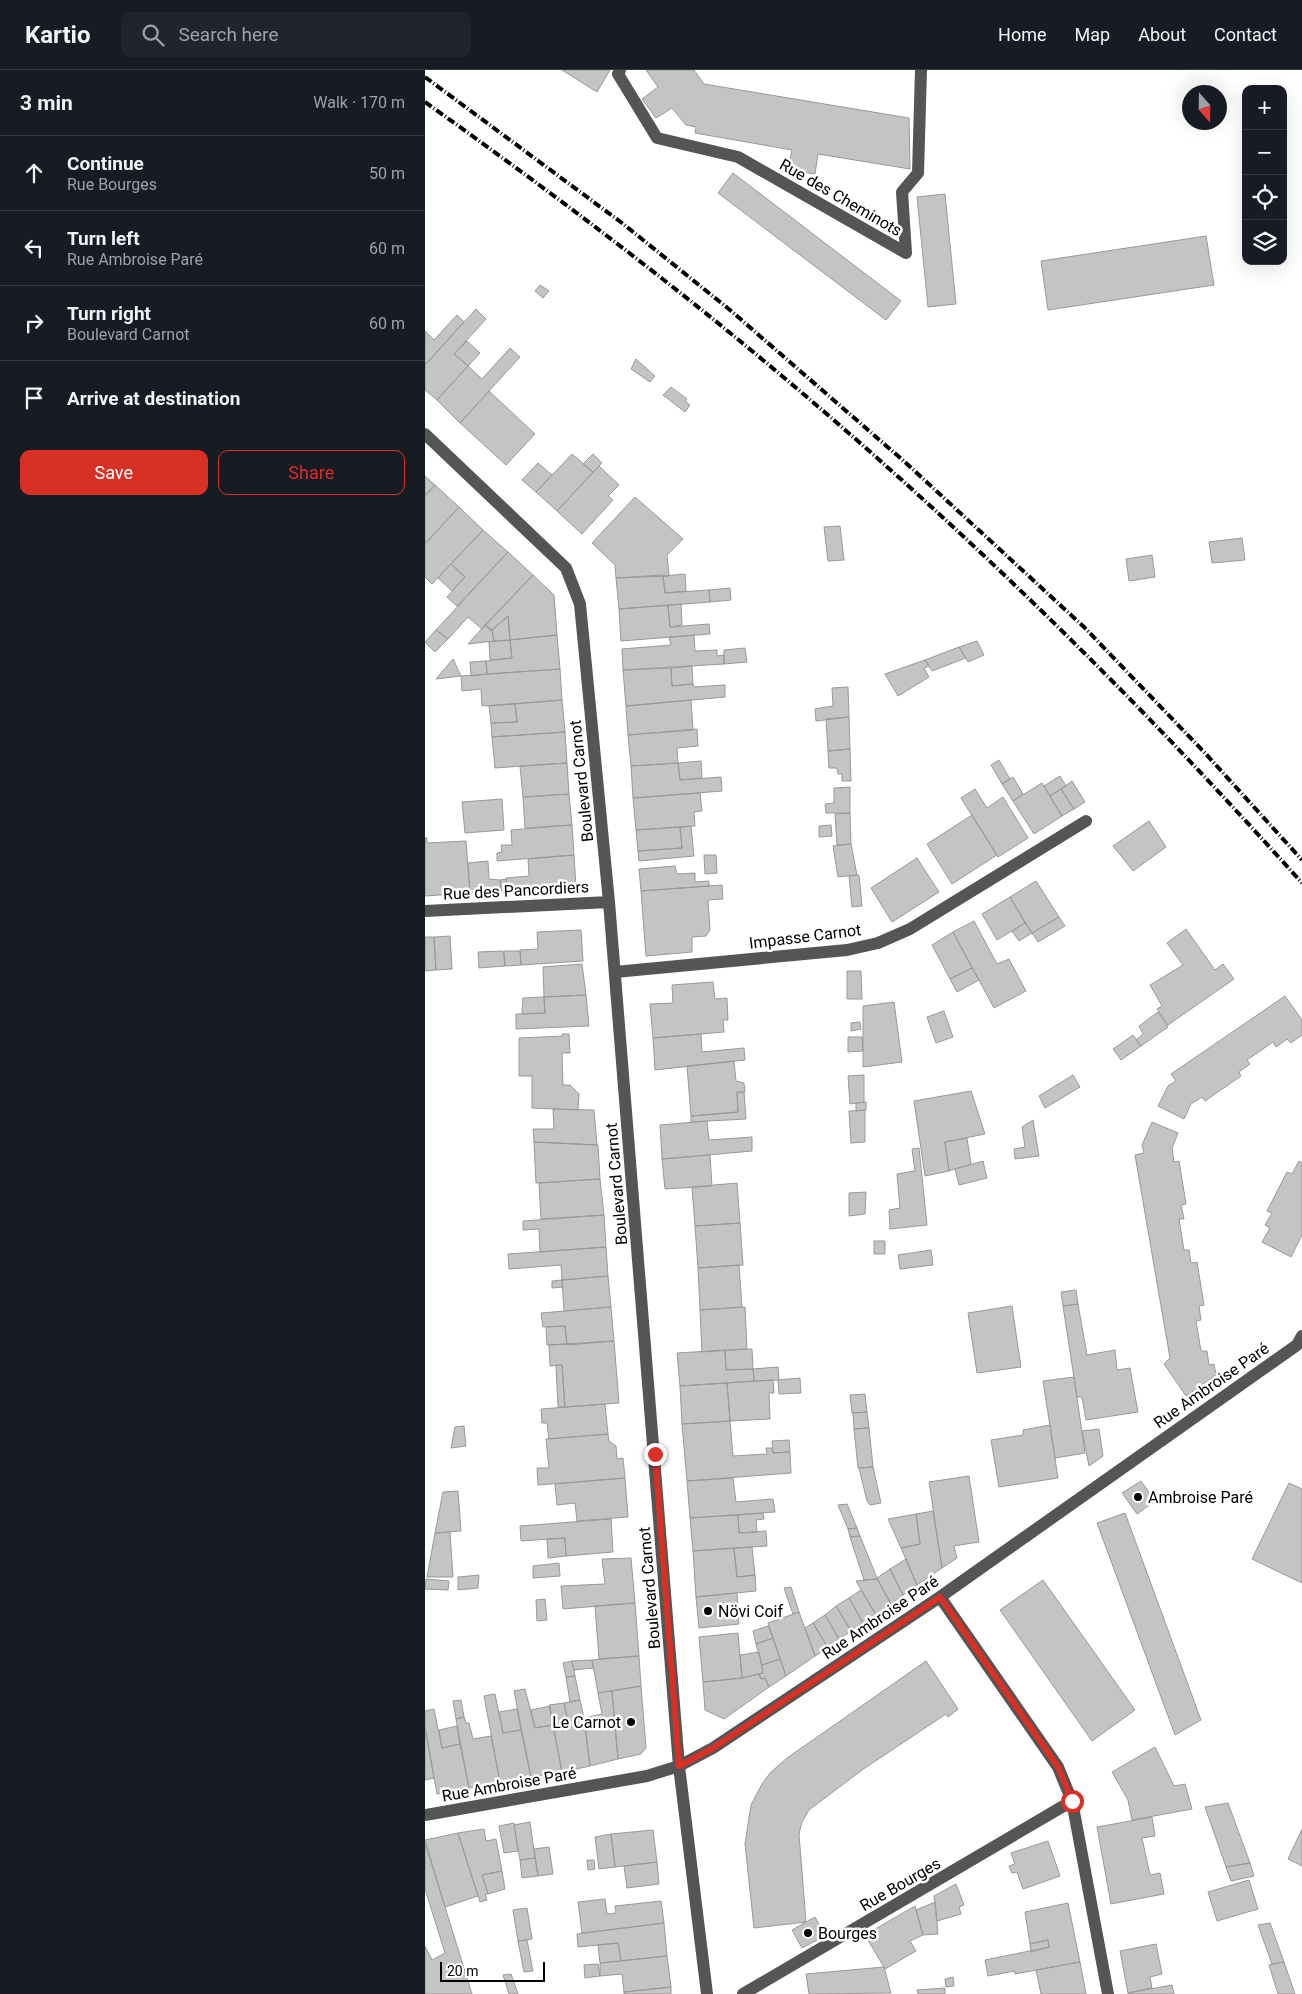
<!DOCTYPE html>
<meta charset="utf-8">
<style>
:root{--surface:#171b24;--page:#20242c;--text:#f1f3f6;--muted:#9ea1a6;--line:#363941;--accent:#d93025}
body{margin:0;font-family:Roboto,sans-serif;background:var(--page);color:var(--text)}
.controls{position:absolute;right:15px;top:15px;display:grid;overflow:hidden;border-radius:10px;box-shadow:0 5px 20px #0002}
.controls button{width:45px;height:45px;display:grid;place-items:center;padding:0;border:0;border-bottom:1px solid var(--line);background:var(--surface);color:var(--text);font:25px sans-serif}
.compass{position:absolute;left:757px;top:15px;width:45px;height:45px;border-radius:50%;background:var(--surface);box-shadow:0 5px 20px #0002;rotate:160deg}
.scale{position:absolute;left:15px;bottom:12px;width:105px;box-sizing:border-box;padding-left:5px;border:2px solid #000;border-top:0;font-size:14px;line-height:18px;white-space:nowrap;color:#000;-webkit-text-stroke:4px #fff;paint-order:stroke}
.stop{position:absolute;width:15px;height:15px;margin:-11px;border:4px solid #d93025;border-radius:50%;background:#fff}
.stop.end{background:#d93025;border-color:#fff;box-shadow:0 1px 5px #0008}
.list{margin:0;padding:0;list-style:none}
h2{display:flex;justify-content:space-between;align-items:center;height:65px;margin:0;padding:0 20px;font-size:21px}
h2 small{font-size:16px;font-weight:400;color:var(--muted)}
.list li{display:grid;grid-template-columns:32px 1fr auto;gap:15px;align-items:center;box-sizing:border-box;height:75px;padding:0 20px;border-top:1px solid var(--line)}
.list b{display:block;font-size:19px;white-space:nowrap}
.list p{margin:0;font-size:16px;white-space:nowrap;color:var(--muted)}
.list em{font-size:16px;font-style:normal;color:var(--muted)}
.actions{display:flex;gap:10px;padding:15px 20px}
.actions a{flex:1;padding:11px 0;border:1px solid var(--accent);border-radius:10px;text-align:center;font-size:18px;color:var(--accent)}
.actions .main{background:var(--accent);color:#fff}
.icon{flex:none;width:28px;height:28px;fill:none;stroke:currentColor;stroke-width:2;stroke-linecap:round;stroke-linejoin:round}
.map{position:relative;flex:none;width:877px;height:1924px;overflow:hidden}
header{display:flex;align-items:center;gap:30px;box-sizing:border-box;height:70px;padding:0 25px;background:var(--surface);border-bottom:1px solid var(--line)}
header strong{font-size:24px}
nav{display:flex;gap:28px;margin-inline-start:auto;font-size:18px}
.search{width:350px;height:45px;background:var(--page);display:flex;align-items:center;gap:12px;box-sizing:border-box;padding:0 18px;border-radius:10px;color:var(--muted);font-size:19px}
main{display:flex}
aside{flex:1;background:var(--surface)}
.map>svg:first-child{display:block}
.building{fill:#c4c4c4;stroke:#999}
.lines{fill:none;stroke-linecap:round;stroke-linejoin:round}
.minor{stroke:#555;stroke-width:12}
.rail{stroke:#000;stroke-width:4;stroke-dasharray:8 2.5 1 2.5;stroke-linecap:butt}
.route{stroke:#d93025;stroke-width:6}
.poi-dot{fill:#000;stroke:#fff;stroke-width:2}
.labels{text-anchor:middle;stroke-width:5;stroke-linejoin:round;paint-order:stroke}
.street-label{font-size:16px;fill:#000;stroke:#fff}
.poi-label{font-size:16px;fill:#000;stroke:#fff;text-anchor:start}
</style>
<header>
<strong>Kartio</strong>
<div class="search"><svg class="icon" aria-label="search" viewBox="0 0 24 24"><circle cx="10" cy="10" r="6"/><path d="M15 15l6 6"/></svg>Search here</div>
<nav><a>Home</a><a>Map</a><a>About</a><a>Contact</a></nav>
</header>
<main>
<aside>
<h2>3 min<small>Walk · 170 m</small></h2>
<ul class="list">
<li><svg class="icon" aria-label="ahead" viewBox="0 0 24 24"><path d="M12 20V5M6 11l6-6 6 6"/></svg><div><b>Continue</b><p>Rue Bourges</p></div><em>50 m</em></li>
<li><svg class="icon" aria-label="left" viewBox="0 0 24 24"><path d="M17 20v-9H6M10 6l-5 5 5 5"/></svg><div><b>Turn left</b><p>Rue Ambroise Paré</p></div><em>60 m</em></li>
<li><svg class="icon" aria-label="right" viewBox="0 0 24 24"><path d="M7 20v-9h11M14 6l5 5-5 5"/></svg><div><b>Turn right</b><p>Boulevard Carnot</p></div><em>60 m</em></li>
<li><svg class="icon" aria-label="arrive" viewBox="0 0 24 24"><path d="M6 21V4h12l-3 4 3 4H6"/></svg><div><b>Arrive at destination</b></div></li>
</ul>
<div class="actions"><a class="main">Save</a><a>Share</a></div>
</aside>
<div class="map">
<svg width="877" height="1924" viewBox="0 0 877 1924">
<rect width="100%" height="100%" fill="#fff"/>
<!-- building -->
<path class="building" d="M137 0H185L172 22Z
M221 0H269L279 14 484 48 485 99 393 84 390 104 363 100 367 80 270 63 271 57 261 55 247 38 231 48 217 29 233 17Z
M308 103 476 231 461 250 293 123Z
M520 124 531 234 503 237 492 127Z
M781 166 789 215 623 240 616 191Z
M115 215 124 221 118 228 110 221Z
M51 239 61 249 29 284 43 296 12 330 0 320V295Z
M32 245 39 252 0 295V261L9 270Z
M42 271 55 283 43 296 29 284Z
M85 278 95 287 35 353 12 330 43 296 57 309Z
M211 289 230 306 225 312 206 299Z
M246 317 262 329 260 331 265 335 260 342 238 325Z
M64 321 110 364 81 395 35 353Z
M147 384 168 402 132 441 111 422Z
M168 384 177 393 168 402 158 394Z
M113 393 127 405 111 422 97 410Z
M174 396 194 415 183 426 188 430 157 464 132 441Z
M0 406 10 415 0 426Z
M10 415 34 437 0 474V426Z
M210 427 258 469 242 485 244 506 191 508 190 495 167 473Z
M34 437 58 460 7 514 0 507V474Z
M415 456 419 490 403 491 399 457Z
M58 460 83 482 32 536 22 527 40 507 26 494Z
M817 468 820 490 787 493 784 472Z
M83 482 108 505 57 559 43 547 23 569 11 560Z
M727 485 730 507 704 511 701 489Z
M26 494 40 507 27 521 13 508Z
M260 504 261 521 240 523 238 506Z
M108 505 129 525 132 565 85 570 83 546 66 561 60 555Z
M238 505 240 523 284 520 285 532 194 539 191 508Z
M305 518 306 530 285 532 284 520Z
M256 534 257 555 245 557 243 535Z
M243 535 245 557 284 554 285 564 196 571 194 539Z
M83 546 85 570 69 571 67 560Z
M60 555 67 560 69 571 43 574Z
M11 560 23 569 10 582 0 572Z
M132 565 135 599 62 604 61 591 87 588 85 570Z
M269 565 270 581 292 580V586L299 585V594L198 600 197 579 246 575 244 567Z
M85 570 87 588 65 590 64 572Z
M552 571 559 585 543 592 534 577Z
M534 577 541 588 507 601 500 590Z
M320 578 322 592 299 594V580Z
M28 589 36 606 11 609Z
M500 590 504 596 499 598 504 607 473 626 460 604Z
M61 591 62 604 46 606 45 592Z
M267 596 268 614 247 616 246 598Z
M246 598 247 616 268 614 269 617 300 615V627L201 636 198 600Z
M135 599 137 630 57 636 56 619 37 621 36 606Z
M423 617 424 647 391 651 390 639 408 636 407 618Z
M137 630 140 662 67 667 66 653 92 652 90 634Z
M266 630 268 660 203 665 201 636Z
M90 634 92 652 66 653 64 636Z
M424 647 425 679 403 681 401 649Z
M272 659 273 676 252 678 253 693 206 696 203 665Z
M140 662 142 693 70 698 67 667Z
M425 679 426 711H417V704H413L412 698H404L403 681Z
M574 690 585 709 577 714 566 695Z
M276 691 277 708 255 710 253 693Z
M142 693 144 724 98 727 95 696Z
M253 693 255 710 296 707 297 721 208 728 206 696Z
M635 706 641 716 625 726 619 716Z
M588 707 598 724 588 731 577 714Z
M647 711 660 732 649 739 636 719Z
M617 713 637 746 609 764 588 731Z
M425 717V743H401L400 734 409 733V718Z
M550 719 562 738 578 727 603 768 573 787 536 728Z
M636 719 649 739 637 746 625 726Z
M275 723 277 741 269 742 270 756 211 760 208 728Z
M144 724 147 755 100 758 98 727Z
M77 729 79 760 40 763 37 732Z
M425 743 426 774 412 775 410 744Z
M547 745 572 785 527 814 502 774Z
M724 751 741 777 708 801 688 776Z
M147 755 149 785 72 791V783L77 782 76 775H87L86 760Z
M406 755 407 766 394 767V756Z
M266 756 269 786 214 791 213 781 257 778 255 757Z
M255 757 257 778 213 781 211 760Z
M0 768H2V773L41 771 45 823 0 826Z
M426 774 432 805 413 807 408 776Z
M149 785 151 817 82 821 81 808 104 806 103 789Z
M279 785H291L292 803 280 804Z
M492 788 514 822 467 852 446 818Z
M63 791 64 809 75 810 76 821 45 823 43 793Z
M250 796 252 804 270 803V812L284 811V816L216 821 214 799Z
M434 805 437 836 427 837 424 806Z
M81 809 82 821H76L75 810Z
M611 811 634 847 607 863 585 827Z
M297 815 298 829 283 830 285 860 281 866 267 867V882L221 886 216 821Z
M585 827 600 853 572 870 557 844Z
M634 847 640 856 613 872 607 863Z
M549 851 572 894 584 889 601 921 569 938 528 862Z
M600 853 607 863 594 871 587 861Z
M761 859 790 900 798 894 809 909 743 955 732 939 737 936 725 915 758 895 742 873Z
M156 860 158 891 96 895 95 880 113 879 112 862Z
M528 862 547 898 525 909 507 875Z
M25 866 27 899 11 900 9 867Z
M0 867H9L11 900 0 901Z
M78 881 80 896 54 898 53 882Z
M79 881H95L96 895 80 896Z
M157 894 161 925 119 927 118 897Z
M547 898 554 910 532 922 525 909Z
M422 901H436L437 929H422Z
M288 912 290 929 302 928 303 950H298L299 962 228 968 225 934 248 933 247 915Z
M161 925 164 956 91 959V944L120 943 119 927Z
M860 926 877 950V965L866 973 862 969 851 977 848 972 822 990 825 994 814 1002 816 1006 780 1031 777 1027 766 1034 759 1049 733 1036 743 1016 751 1011 746 1004Z
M119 927 120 943 97 944 98 928Z
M469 932 477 992 438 997V936Z
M519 941 528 967 511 973 502 947Z
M733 942 743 957 716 976 711 970 718 964 714 956Z
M435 952 436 959 426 961V953Z
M137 964H144L145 983H137L138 1015H145L154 1024 153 1040 107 1038V1006H94V968L138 966Z
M276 964 277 982 319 978 320 990 230 1000 228 968Z
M708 965 716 976 696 990 688 979Z
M423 967H437L438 981 423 982Z
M309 991 311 1011 319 1013 320 1022H312L313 1042 266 1046 262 996Z
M439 1005V1032L425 1034 423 1006Z
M648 1005 655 1017 620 1038 614 1026Z
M546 1021 560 1064 520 1072 524 1101 500 1106 489 1031Z
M312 1022H319L321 1049 266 1052V1046L313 1042Z
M441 1032V1040L431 1041V1033Z
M128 1039 169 1040 172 1075 109 1072 108 1059H129Z
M440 1040V1072L426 1073 424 1041Z
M608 1050 614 1086 590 1089 589 1079 600 1077 597 1057Z
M282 1051 284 1070 327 1067V1081L237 1089 235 1055Z
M727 1052 753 1063 747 1078 749 1092 754 1091 761 1134 756 1135 759 1149H754L759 1180H764L766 1193 772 1192 779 1235 774 1236 776 1250 771 1251 776 1281H782L784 1295 789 1294 791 1305 761 1326 739 1294 745 1288 710 1085 719 1083 717 1075Z
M542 1068 546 1094 524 1101 520 1072Z
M109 1072 173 1075 175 1109 111 1113Z
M494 1078 502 1155 465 1159 464 1140 475 1138 472 1104 490 1101 487 1079Z
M285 1085 287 1116 240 1119 237 1089Z
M558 1091 562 1108 534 1115 530 1099Z
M874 1091 877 1093V1165L866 1187 837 1172 845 1158 840 1155 847 1143 842 1141 862 1102 867 1104Z
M175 1109 179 1145 116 1149 114 1113Z
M312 1113 315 1153 270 1156 267 1117Z
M441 1122 440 1144 424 1146V1123Z
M179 1145 181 1177 115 1182 114 1159 98 1160V1151Z
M315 1153 318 1195 273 1198 270 1156Z
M449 1171H460V1184H449Z
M181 1177 183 1206 137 1210 136 1195 84 1199 83 1184Z
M506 1180 508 1195 475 1199 473 1185Z
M314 1195 317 1237 275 1240 273 1198Z
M183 1206 186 1237 139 1241 137 1210Z
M137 1210 138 1217 127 1218V1211Z
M651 1220 653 1234 638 1236 636 1222Z
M653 1234 662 1285 690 1280 692 1300 705 1298 713 1342 661 1350 657 1327H652L638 1236Z
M587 1236 596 1297 552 1303 543 1243Z
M186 1237 189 1271 142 1275 140 1256 118 1257 116 1243Z
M320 1237 322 1279 277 1282 275 1240Z
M140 1256 142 1274 122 1275 121 1257Z
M189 1271 194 1333 140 1337 137 1295 125 1296 124 1275Z
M327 1279 328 1299 301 1300 300 1280Z
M300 1280 301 1300 328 1299 329 1311 255 1316 252 1283Z
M131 1295H137L140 1337H133Z
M353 1297 354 1310 329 1311 328 1299Z
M649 1307 660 1383 630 1388 618 1311Z
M375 1308 376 1323 354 1324 353 1310Z
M348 1310 349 1323H344L345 1349 305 1351 302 1313Z
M302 1313 305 1351 257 1354 255 1316Z
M440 1324 442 1342 427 1343 425 1325Z
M180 1334 183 1364 124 1369 122 1353H117L116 1339Z
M442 1342 444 1358 429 1359 428 1343Z
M305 1351 308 1386 342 1384 341 1378H347L348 1383 365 1382 366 1403 262 1411 257 1354Z
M625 1355 633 1408 574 1417 566 1370 598 1365V1360Z
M39 1356 41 1376 26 1378 30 1357Z
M444 1358 448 1397 433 1398 429 1359Z
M674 1359 678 1386 664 1396 657 1361Z
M183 1364 184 1371 191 1376 192 1389 198 1388 200 1408 113 1415 112 1398H124L121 1369Z
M364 1370 365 1382 348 1383 347 1371Z
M448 1397 456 1433 445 1435 442 1431 434 1398Z
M544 1406 554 1472 529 1476 532 1488 517 1498 504 1412Z
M200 1408 203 1447 152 1451 150 1433 132 1435 130 1414Z
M308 1408 311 1432 348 1429 350 1442 265 1448 262 1411Z
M716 1411 730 1431 712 1444 697 1423Z
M864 1413 877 1419V1513L827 1489Z
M33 1421 36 1461 10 1463 18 1422Z
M422 1434 432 1458 423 1459 413 1435Z
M508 1441 517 1498 492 1515 476 1478 495 1474 491 1444Z
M338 1443 339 1449 331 1450 332 1462 314 1463 313 1445Z
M700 1443 776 1650 750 1665 672 1453Z
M491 1444 495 1474 476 1478 463 1449Z
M313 1445 314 1463 341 1461 342 1476 268 1481 265 1448Z
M186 1449 188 1482 141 1486 140 1468 96 1471 95 1456Z
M432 1458 435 1466 425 1467 423 1459Z
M25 1462 28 1507H2L10 1463Z
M435 1466 452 1508V1509L439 1510 425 1467Z
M140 1468 141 1486 123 1488 122 1469Z
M327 1477 330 1505 312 1507 309 1478Z
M309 1478 312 1507 330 1505 331 1521 271 1527 268 1481Z
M206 1488 210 1533 138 1539 136 1516 180 1514 177 1489Z
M481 1489 492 1515 478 1525 465 1499Z
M134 1493 135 1506 108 1508V1496Z
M465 1499 478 1525 466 1534 452 1508Z
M54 1505 53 1518 33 1520V1507Z
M1 1509 24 1511 23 1520 0 1519Z
M452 1509 466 1534 451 1545 431 1511Z
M618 1510 710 1640 667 1671 575 1540Z
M366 1517 374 1542 368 1544 359 1518Z
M436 1520 451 1545 438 1553 424 1528Z
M312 1523 314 1554 274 1558 271 1527Z
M424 1528 438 1553 426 1561 411 1536Z
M120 1529 122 1550 112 1551 111 1530Z
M210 1533 214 1586 174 1589 170 1536Z
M411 1536 426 1561 414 1569 400 1545Z
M374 1542 390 1586 361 1606 343 1553Z
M400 1545 414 1569 403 1578 388 1553Z
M388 1553 403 1578 390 1586 380 1558Z
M343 1556 348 1568 331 1574 328 1561Z
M313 1563 317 1608 278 1612 274 1567Z
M348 1568 355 1589 337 1595 331 1574Z
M334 1582 338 1603 317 1608 315 1585Z
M214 1586 216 1616 173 1623 167 1590Z
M355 1589 361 1606 344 1617 340 1608 336 1609 334 1604 338 1603 337 1595Z
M167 1590 168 1598 149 1600 147 1591Z
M147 1591 150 1606 141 1607 138 1593Z
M501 1591 533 1639 523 1647 521 1644 437 1700 384 1740 377 1752 374 1764 381 1852 329 1858 320 1774 326 1735 337 1714 345 1703 362 1688Z
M334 1604 336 1609 340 1608 344 1617 299 1649 280 1640 278 1612 317 1608Z
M150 1606 155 1630 145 1632 141 1607Z
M216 1616 221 1678 216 1684 193 1689 187 1621Z
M100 1619 110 1658 128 1655 137 1702 106 1707 89 1621Z
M187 1621 193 1689 165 1696 159 1648 177 1644 173 1623Z
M70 1624 78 1663 96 1660 106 1707 75 1712 59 1626Z
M36 1630 39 1647 31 1649 28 1631Z
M155 1630 159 1648 143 1651 139 1633Z
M139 1633 143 1651 159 1648 165 1696 137 1702 124 1635Z
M125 1636 128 1655 110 1658 106 1640Z
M9 1639 17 1678 35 1674 44 1718 12 1724 0 1657V1641Z
M92 1639 96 1660 78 1663 74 1642Z
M39 1647 41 1653H44L48 1669 66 1666 75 1712 44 1718 31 1649Z
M32 1656 35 1674 17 1678 14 1660Z
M1 1662 9 1708 0 1710V1663Z
M730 1677 749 1716 760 1714 767 1739 707 1750 703 1730 687 1702Z
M803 1733 825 1793 801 1797 780 1737Z
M727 1747 730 1766 717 1768 725 1805 735 1803 739 1824 686 1834 672 1757Z
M105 1752 110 1788 95 1790 89 1755Z
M89 1753 93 1781 79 1783 74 1756Z
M59 1759 61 1771 71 1769 77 1801 57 1805 63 1824H60L62 1830 55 1832 33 1763Z
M877 1759V1796L863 1789Z
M228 1760 232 1792 190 1797 186 1764Z
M33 1763 53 1826 20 1837 0 1770Z
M186 1764 190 1797 174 1799 170 1767Z
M623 1771 635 1806 598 1819 592 1802 587 1803 584 1796 590 1794 586 1783Z
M0 1773 20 1837 47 1924H0V1876L7 1890 20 1883 0 1819Z
M124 1777 128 1804 113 1806 109 1779Z
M110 1788 113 1806 97 1808 95 1790Z
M162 1790H169L170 1799 163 1800Z
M232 1792 234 1814 202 1818 199 1796Z
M825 1793 829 1806 806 1811 801 1797Z
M77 1801 80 1819 63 1824 57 1805Z
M824 1810 833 1839 792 1851 783 1822Z
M531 1814 539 1835 534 1837 536 1844 512 1851 509 1826Z
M180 1829 182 1844 191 1843 190 1836 236 1831 239 1853 157 1863 153 1832Z
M510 1832 513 1864 498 1865 491 1840Z
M643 1833 655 1892 590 1904V1901L563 1906 560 1890 624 1877 623 1870 605 1874 600 1842Z
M490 1836 498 1865 485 1871 491 1881 460 1899 440 1865Z
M102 1838 107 1869 93 1871 88 1840Z
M390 1847 400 1866 377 1878 367 1860Z
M239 1853 242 1886 196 1891 193 1873 153 1877 152 1864Z
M845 1853 859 1892 847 1894 833 1855Z
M102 1870 108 1901 99 1902 93 1871Z
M623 1870 624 1877 606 1882 605 1874Z
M193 1873 196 1891 175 1893 173 1875Z
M731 1874 737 1904 725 1907 727 1918 703 1923 695 1881Z
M242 1886 246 1917 199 1922 197 1904 175 1906V1893Z
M655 1892 661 1924H616L611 1900Z
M859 1892 870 1924H853L844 1895Z
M173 1894 175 1906 160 1908 159 1895Z
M459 1897 466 1923 384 1924 381 1904Z
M86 1904 93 1924H84L78 1905Z
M528 1907 529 1916 521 1917 520 1909Z
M747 1915 749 1924H703V1923Z
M246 1917V1924H199V1922Z
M520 1918V1924H493L492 1920Z"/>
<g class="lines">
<!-- minor -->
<path class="minor" d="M195 0 193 4 232 68 313 87 481 183 477 122 493 103 496 0
M0 364 141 498 155 534 184 832 254 1696 282 1924
M0 841 184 832
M190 902 422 880 453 873 485 859 661 751
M515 1527 633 1697 647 1731 683 1924
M0 1745 222 1706 254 1696 288 1678 515 1527 872 1275 877 1266
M318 1924 647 1731"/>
<!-- rail -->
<path class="rail" d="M0 7 197 153 305 240 481 393 659 557 780 683 877 790
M0 32C122 119 242 209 357 306 542 461 716 633 877 813"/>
</g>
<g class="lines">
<!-- route -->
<path class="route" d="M230 1384 254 1696 288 1678 515 1527 633 1697 647 1731"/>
</g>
<!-- markers -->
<g class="poi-dot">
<circle cx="713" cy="1427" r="5"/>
<circle cx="283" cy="1541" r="5"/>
<circle cx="206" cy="1652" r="5"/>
<circle cx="383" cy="1863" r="5"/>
</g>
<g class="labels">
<!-- street labels -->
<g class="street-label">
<text transform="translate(416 127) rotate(30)" y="6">Rue des Cheminots</text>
<text transform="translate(156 711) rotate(-96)" y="6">Boulevard Carnot</text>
<text transform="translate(91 820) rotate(-3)" y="6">Rue des Pancordiers</text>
<text transform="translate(380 866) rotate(-7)" y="6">Impasse Carnot</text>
<text transform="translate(191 1114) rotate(-95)" y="6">Boulevard Carnot</text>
<text transform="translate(786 1315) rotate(-35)" y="6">Rue Ambroise Paré</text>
<text transform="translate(224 1518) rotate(-95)" y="6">Boulevard Carnot</text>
<text transform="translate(455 1547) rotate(-34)" y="6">Rue Ambroise Paré</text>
<text transform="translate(84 1714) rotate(-10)" y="6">Rue Ambroise Paré</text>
<text transform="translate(475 1814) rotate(-30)" y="6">Rue Bourges</text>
</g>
<!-- poi labels -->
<g class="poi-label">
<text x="723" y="1433">Ambroise Paré</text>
<text x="293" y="1547">Növi Coif</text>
<text x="196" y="1658" text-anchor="end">Le Carnot</text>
<text x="393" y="1869">Bourges</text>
</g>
</g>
</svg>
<div class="controls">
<button>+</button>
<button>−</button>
<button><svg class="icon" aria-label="locate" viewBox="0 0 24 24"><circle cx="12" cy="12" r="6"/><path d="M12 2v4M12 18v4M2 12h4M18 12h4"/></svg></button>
<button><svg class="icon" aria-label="layers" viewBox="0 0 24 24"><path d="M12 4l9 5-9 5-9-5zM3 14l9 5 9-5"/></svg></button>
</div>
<svg class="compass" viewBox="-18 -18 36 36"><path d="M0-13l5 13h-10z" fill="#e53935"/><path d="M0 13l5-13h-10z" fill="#9ea1a6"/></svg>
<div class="scale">20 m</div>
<div class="stop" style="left:647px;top:1731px"></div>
<div class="stop end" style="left:230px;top:1384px"></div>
</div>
</main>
